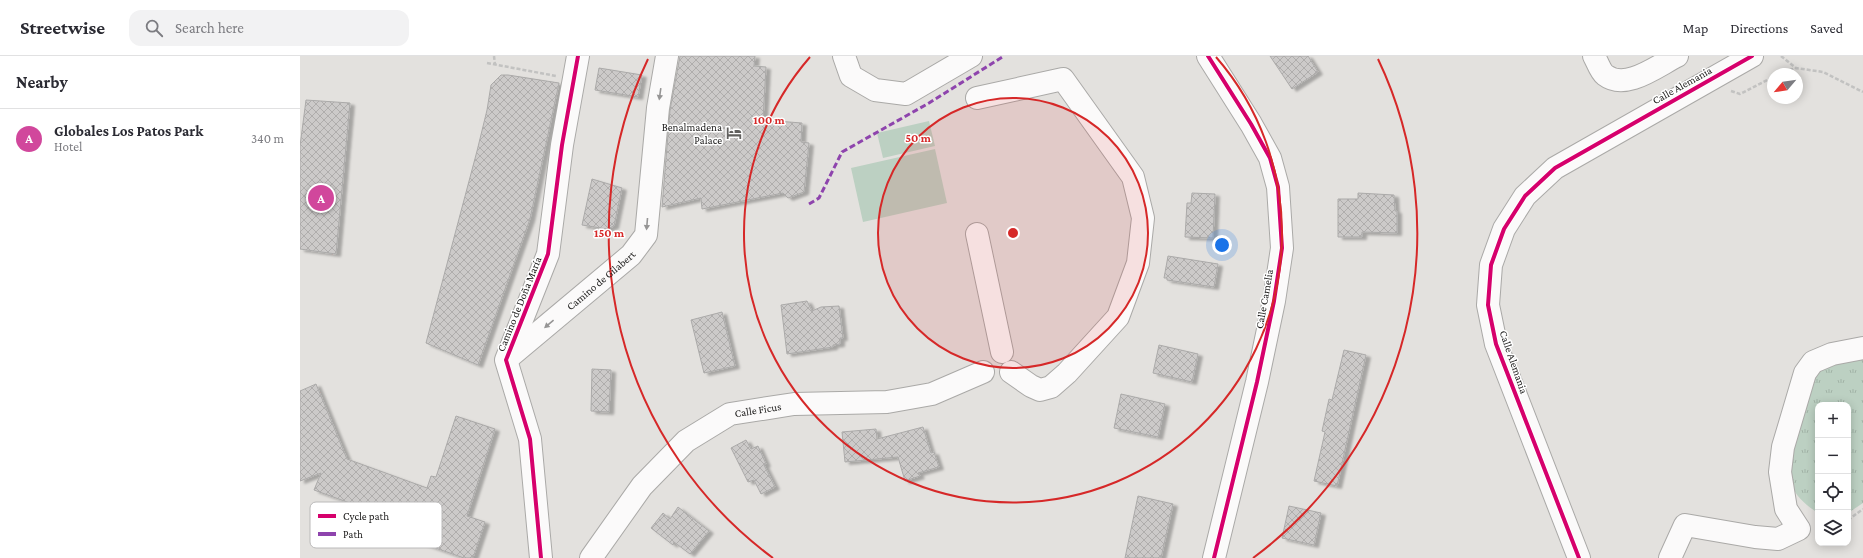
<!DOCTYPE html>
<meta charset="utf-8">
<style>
:root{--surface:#fff;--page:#f2f2f3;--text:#2b2b33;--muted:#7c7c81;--line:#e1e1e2;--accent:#7c3aed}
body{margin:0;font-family:"Crimson Pro",serif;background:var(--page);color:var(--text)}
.controls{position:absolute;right:12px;bottom:12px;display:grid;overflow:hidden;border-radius:8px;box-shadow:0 2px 10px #0003}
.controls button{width:36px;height:36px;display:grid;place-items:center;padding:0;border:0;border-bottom:1px solid var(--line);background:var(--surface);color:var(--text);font:20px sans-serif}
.compass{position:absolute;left:1467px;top:12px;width:36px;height:36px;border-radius:50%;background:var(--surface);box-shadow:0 2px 10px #0003;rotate:241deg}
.you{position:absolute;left:922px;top:189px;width:14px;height:14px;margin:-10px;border:3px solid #fff;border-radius:50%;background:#1a73e8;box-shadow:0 0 0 6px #1a73e833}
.badge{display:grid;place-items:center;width:26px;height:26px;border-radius:50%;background:var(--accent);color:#fff;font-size:13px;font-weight:700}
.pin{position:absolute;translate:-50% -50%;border:2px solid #fff;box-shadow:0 1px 4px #0006}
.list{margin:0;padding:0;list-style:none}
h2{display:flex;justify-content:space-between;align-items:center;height:52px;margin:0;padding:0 16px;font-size:17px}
h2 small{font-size:13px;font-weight:400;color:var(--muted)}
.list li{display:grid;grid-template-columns:26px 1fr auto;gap:12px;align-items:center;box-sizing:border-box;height:60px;padding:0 16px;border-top:1px solid var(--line)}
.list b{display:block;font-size:15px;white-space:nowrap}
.list p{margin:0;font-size:13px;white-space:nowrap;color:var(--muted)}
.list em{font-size:13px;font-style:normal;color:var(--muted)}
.icon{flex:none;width:22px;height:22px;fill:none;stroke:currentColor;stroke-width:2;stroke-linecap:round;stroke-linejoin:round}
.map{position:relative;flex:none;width:1563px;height:502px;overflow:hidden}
header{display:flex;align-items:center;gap:24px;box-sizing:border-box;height:56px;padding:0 20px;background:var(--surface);border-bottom:1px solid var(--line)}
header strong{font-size:19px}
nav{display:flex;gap:22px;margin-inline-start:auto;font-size:14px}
.search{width:280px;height:36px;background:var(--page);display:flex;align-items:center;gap:10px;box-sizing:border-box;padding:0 14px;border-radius:12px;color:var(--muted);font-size:15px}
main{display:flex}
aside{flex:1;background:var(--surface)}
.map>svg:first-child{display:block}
.grass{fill:#bcd0c2}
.park{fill:url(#park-tufts)}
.building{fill:url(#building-cross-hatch);stroke:#abaaa9;filter:url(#shadow)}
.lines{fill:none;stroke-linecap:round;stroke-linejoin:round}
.minor-casing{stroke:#aaa9a7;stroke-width:24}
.path{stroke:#c2c2c1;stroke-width:2.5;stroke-dasharray:4 2;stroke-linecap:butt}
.minor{stroke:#fbfafa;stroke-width:22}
.quiet{stroke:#8e44ad;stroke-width:3;stroke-dasharray:6 3;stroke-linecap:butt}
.cycleway-casing{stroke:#fff;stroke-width:6}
.cycleway{stroke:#d6006c;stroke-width:4}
.oneway{fill:#969595}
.ring{fill:none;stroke:#d62828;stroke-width:2}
.labels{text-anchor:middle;stroke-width:3;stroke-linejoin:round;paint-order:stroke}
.street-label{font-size:11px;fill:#1b1a19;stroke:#fff}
.poi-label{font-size:11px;fill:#1b1a19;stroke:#fff;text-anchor:end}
.key{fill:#fff;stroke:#bbbaba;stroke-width:1}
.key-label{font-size:11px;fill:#1b1a19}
.centre{fill:#d62828;stroke:#fff;stroke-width:2}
.ring-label{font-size:12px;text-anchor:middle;font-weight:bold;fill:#d62828;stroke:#fff;stroke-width:3;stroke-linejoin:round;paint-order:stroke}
</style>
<header>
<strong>Streetwise</strong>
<div class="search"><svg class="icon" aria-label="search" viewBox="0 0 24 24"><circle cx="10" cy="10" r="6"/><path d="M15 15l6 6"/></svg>Search here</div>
<nav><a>Map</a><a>Directions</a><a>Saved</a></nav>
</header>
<main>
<aside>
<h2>Nearby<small></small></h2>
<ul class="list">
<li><span class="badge" style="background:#d1479c">A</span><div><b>Globales Los Patos Park</b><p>Hotel</p></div><em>340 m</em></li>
</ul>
</aside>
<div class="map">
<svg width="1563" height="502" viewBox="0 0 1563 502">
<defs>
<pattern id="park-tufts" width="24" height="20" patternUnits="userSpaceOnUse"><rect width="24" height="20" fill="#bcd0c2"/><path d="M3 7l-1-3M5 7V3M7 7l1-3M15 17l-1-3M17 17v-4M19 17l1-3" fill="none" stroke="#a1b2a6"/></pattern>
<pattern id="building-cross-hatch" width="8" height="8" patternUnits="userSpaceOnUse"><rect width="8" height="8" fill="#cccac9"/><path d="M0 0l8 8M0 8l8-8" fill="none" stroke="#afadac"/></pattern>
<filter id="shadow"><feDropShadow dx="4.5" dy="2.5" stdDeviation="1" flood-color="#0004"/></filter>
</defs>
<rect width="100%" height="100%" fill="#e3e1de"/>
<!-- grass -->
<path class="grass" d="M629 65 635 90 583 102 577 77Z
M635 93 647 147 563 166 551 112Z"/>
<!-- park -->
<path class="park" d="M1563 302V447L1548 457V349H1518V457C1507 450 1496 441 1491 428 1489 421 1489 397 1490 388 1492 371 1505 330 1517 317 1527 306 1549 304 1563 302Z"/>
<!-- building -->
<path class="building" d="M380 0H455L454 10 466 11 463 64 502 67 501 86 509 87 504 136 488 142 483 137 402 153 401 142 362 151 370 54Z
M970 0H1008L1018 16 992 33Z
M299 12 342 19 338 41 295 34Z
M201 19H208L259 27 230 163 178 309 126 287 177 95 187 54 191 29Z
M6 44 50 47 36 198 0 193V90Z
M292 123 322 132 314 170 307 173 282 169Z
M892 137 915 138 913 182 885 181 887 147H891Z
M1058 137 1094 139 1095 155H1097V177L1062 176V181H1038V143H1058Z
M868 200 918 208 914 231 867 224V222H864Z
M507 245 512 255 521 251 539 250 543 282H540V288L533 289V291L487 298 481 249Z
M422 256 435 310 404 317 391 264Z
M859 289 898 298 892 326 853 317Z
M1044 294 1066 299 1037 430 1014 425 1025 376 1022 375 1029 343 1032 344Z
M292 313 311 314 309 356 291 355Z
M16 328 47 403 127 432 131 420 136 421 156 360 195 373 167 460 185 466 173 502H164L79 472 83 459 14 434 21 417 0 425V335Z
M821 338 865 348 858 381 814 372Z
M623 371 631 397 634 396 639 411 618 417 620 420 605 425 598 401 545 406 542 376 576 373 577 383Z
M446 384 451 393 458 390 466 408 464 409 475 431 461 438 454 424 448 426 431 392Z
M838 440 873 448 861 502H825Z
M989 450 1021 457 1014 489 982 482Z
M378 451 409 475 390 498 374 486 373 489 351 472 363 457 370 463Z"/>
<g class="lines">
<!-- minor casing -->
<g class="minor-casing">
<g id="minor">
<path d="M544 0 551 20 575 34 606 38 671 0"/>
<path d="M908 0 951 68 970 102 978 131 982 192 974 245 957 326 914 502"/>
<path d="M1294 0C1297 5 1300 15 1305 19 1326 35 1357 10 1377 0"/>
<path d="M677 42 763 23 833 121 843 162 838 207 818 261 767 317 751 331 740 334 731 330 711 316"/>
<path d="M677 178 702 296"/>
<path id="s1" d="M208 302 331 199 346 179 358 52 367 0"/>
<path d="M241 502 230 383 206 304 248 198 262 89 278 0"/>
<path id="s2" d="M291 502 342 430 386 385 430 358 494 348 587 346 632 338 683 316"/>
<path d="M1279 502 1196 288 1188 249 1191 209 1204 173 1225 140 1255 112 1452 0"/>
<path d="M1370 502 1385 469 1455 481 1478 483 1499 473 1486 453 1480 416 1483 391 1505 317 1513 306 1532 298 1563 292"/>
</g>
</g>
<!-- path -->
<path class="path" d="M194 0 195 9
M1481 0 1496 12 1523 16 1563 36
M187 7 256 20
M1478 18 1496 12
M1431 35 1440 38 1473 21
M1548 464 1563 453"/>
<!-- minor -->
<use href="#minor" class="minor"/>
<!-- quiet -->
<path class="quiet" d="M509 148 519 142 542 96 629 47 704 0"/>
<!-- cycleway casing -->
<g class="cycleway-casing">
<path id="cycleway" d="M908 0 951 68 970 102 978 131 982 192 974 245 957 326 914 502
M241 502 230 383 206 304 248 198 262 89 278 0
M1279 502 1196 288 1188 249 1191 209 1204 173 1225 140 1255 112 1452 0"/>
</g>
<!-- cycleway -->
<use href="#cycleway" class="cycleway"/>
</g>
<!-- one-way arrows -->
<defs><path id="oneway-solid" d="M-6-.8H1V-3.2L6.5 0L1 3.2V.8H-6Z"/></defs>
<g class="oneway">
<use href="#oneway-solid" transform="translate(360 38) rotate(98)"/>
<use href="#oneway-solid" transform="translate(347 168) rotate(95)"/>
<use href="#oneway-solid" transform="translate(249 268) rotate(140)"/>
</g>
<!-- distance rings -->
<circle cx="713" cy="177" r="135" fill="#d62828" fill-opacity=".12"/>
<g class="ring">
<circle cx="713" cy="177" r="135"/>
<path d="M916 1A269 269 0 1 1 510 1"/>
<path d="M473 502A404 404 0 0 1 348 3M1078 3A404 404 0 0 1 953 502"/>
</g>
<!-- icons -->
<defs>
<g id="hotel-bare" transform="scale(1.2)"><path d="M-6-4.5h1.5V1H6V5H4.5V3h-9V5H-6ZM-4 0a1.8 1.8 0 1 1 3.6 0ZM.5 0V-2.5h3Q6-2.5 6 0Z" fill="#61605e" stroke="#fff" stroke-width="2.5" paint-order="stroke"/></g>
</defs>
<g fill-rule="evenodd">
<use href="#hotel-bare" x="434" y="77"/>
</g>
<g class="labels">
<!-- street labels -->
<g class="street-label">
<text transform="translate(1382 29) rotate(-29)" y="4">Calle Alemania</text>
<text dy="4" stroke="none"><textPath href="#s1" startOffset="121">Camino de Gilabert</textPath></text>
<text transform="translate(964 243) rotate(-80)" y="4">Calle Camelia</text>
<text transform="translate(219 248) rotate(-68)" y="4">Camino de Doña María</text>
<text transform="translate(1214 306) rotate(71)" y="4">Calle Alemania</text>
<text dy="4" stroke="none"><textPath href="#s2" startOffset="231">Calle Ficus</textPath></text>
</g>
<!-- poi labels -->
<g class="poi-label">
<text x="422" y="75">Benalmadena<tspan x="422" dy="13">Palace</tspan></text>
</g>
</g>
<!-- legend -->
<rect x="10" y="446" width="132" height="46" rx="6" class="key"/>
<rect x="18" y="458" width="18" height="4" fill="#d6006c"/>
<rect x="18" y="476" width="18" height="4" fill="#8e44ad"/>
<g class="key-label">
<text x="43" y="464">Cycle path</text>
<text x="43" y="482">Path</text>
</g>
<circle cx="713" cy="177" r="6" class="centre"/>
<g class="ring-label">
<text x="469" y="68">100 m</text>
<text x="618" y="86">50 m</text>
<text x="309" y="181">150 m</text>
</g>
</svg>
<div class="controls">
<button>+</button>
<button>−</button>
<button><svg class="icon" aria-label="locate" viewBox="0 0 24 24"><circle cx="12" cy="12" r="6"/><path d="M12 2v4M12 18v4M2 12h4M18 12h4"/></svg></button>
<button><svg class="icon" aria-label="layers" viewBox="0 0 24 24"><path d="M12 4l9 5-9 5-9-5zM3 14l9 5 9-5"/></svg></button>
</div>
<svg class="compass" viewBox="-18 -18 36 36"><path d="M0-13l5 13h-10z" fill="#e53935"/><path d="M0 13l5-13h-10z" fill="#7c7c81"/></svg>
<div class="you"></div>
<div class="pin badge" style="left:21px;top:142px;background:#d1479c">A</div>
</div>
</main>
